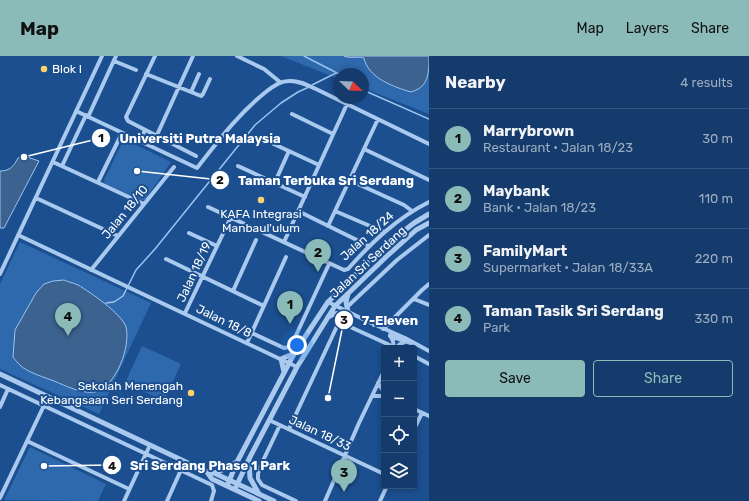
<!DOCTYPE html>
<meta charset="utf-8">
<style>
:root{--surface:#143b6b;--page:#214673;--text:#f1f3f6;--muted:#9dadc1;--line:#33557e;--accent:#8bbbb9}
body{margin:0;font-family:Rubik,sans-serif;background:var(--page);color:var(--text)}
.controls{position:absolute;right:12px;bottom:12px;display:grid;overflow:hidden;border-radius:4px;box-shadow:0 2px 6px #0003}
.controls button{width:36px;height:36px;display:grid;place-items:center;padding:0;border:0;border-bottom:1px solid var(--line);background:var(--surface);color:var(--text);font:20px sans-serif}
.compass{position:absolute;left:333px;top:12px;width:36px;height:36px;border-radius:50%;background:var(--surface);box-shadow:0 2px 6px #0003;rotate:113deg}
.you{position:absolute;left:297px;top:289px;width:14px;height:14px;margin:-10px;border:3px solid #fff;border-radius:50%;background:#1a73e8;box-shadow:0 0 0 6px #1a73e833}
.badge{display:grid;place-items:center;width:26px;height:26px;border-radius:50%;background:var(--accent);color:#111;font-size:13px;font-weight:700}
.pin{position:absolute;translate:-50% -33px;filter:drop-shadow(0 1px 2px #0008)}
.pin::after{content:'';position:absolute;top:21px;width:14px;height:12px;background:inherit;clip-path:polygon(0 0,100% 0,50% 100%)}
.list{margin:0;padding:0;list-style:none}
h2{display:flex;justify-content:space-between;align-items:center;height:52px;margin:0;padding:0 16px;font-size:17px}
h2 small{font-size:13px;font-weight:400;color:var(--muted)}
.list li{display:grid;grid-template-columns:26px 1fr auto;gap:12px;align-items:center;box-sizing:border-box;height:60px;padding:0 16px;border-top:1px solid var(--line)}
.list b{display:block;font-size:15px;white-space:nowrap}
.list p{margin:0;font-size:13px;white-space:nowrap;color:var(--muted)}
.list em{font-size:13px;font-style:normal;color:var(--muted)}
.actions{display:flex;gap:8px;padding:12px 16px}
.actions a{flex:1;padding:9px 0;border:1px solid var(--accent);border-radius:4px;text-align:center;font-size:14px;color:var(--accent)}
.actions .main{background:var(--accent);color:#111}
.icon{flex:none;width:22px;height:22px;fill:none;stroke:currentColor;stroke-width:2;stroke-linecap:round;stroke-linejoin:round}
.map{position:relative;flex:none;width:429px;height:445px;overflow:hidden}
header{display:flex;align-items:center;gap:24px;box-sizing:border-box;height:56px;padding:0 20px;background:var(--accent);color:#111}
header strong{font-size:19px}
nav{display:flex;gap:22px;margin-inline-start:auto;font-size:14px}
main{display:flex}
aside{flex:1;background:var(--surface)}
.map>svg:first-child{display:block}
.green{fill:#2e69ad}
.water{fill:#3c6290;stroke:#9cc4f0}
.lines{fill:none;stroke-linecap:round;stroke-linejoin:round}
.stream{stroke:#9cc4f0;stroke-width:1.5}
.minor{stroke:#a9c9ee;stroke-width:4}
.tertiary{stroke:#a9c9ee;stroke-width:5}
.poi-dot{fill:#ffd166;stroke:#1b4f8f;stroke-width:1.5}
.labels{text-anchor:middle;stroke-width:4;stroke-linejoin:round;paint-order:stroke}
.poi-label{font-size:12px;fill:#fff;stroke:#1b4f8f;text-anchor:start}
.street-label{font-size:12px;fill:#fff;stroke:#1b4f8f}
.leader{fill:none;stroke:#fff;stroke-width:1.5}
.callout-dot{fill:#fff;stroke:#1b4f8f;stroke-width:1.5}
.mark-label{font-size:12px;text-anchor:middle;font-weight:bold;fill:#111}
.callout-label{font-size:13px;text-anchor:middle;font-weight:bold;fill:#fff;stroke:#1b4f8f;stroke-width:4;stroke-linejoin:round;paint-order:stroke}
</style>
<header>
<strong>Map</strong>
<nav><a>Map</a><a>Layers</a><a>Share</a></nav>
</header>
<main>
<div class="map">
<svg width="429" height="445" viewBox="0 0 429 445">
<rect width="100%" height="100%" fill="#1b4f8f"/>
<!-- green -->
<path class="green" d="M281 0H429V58L363 32V18H339V23Z
M124 83 171 106 145 144H142L105 128 104 124Z
M20 186 151 247 99 358 0 313V228Z
M142 290 181 308 164 345 125 327Z
M30 391 106 428 98 445 4 444Z"/>
<!-- water -->
<path class="water" d="M344 0H429C429 17 429 31 411 36 394 31 368 22 364 2 358 0 350 3 344 0Z
M24 100 39 105 4 172H0V115C10 115 14 110 18 102Z
M64 224C68 226 74 227 78 229 90 236 122 258 126 271 131 290 116 331 95 336 82 338 66 330 54 325 46 322 27 316 21 310 18 307 15 304 13 301L15 274 36 237 44 228 53 225Z"/>
<g class="lines">
<!-- stream -->
<path class="stream" d="M304 0 339 18
M312 29 336 17
M363 34 429 63
M106 247 114 246 123 240 136 214 155 193 255 69 281 47 298 36 309 31"/>
<!-- minor -->
<path class="minor" d="M155 0 126 61 128 65 196 100
M237 0 264 13 280 26
M114 5 136 14
M146 18 201 40 203 38 210 23
M191 36 199 18
M76 55 197 112C219 84 239 57 267 35 274 30 280 25 289 25 299 24 309 30 318 34L429 88
M292 58 333 78
M88 61 116 0
M157 79 193 0
M263 83 319 109
M140 85 145 74
M364 93 429 124
M53 106 144 148
M62 110 86 59
M238 110 305 141
M349 124 404 149 412 155
M98 126 122 77
M275 126 289 95
M36 142 118 180
M208 151 344 214 348 213C372 186 397 162 429 146
M298 155 369 190
M335 155 384 176
M328 170 378 63
M189 177 217 190
M18 179 297 311
M284 186 347 48
M166 203 264 250
M91 214 174 111
M0 218 102 0
M233 235 256 184
M414 243 429 249
M328 246 369 266 405 282 429 295
M347 251 397 204 429 179
M185 257 231 161
M374 269 389 266
M383 273 422 234 429 228
M252 277 284 292 289 291 292 288 329 208
M390 279 393 285 394 292
M390 280 411 287
M247 287 286 201
M396 292 400 288 405 286
M414 300 429 308
M378 327 384 336
M0 329 212 429 214 435 211 445
M372 340H384
M0 351 8 333
M414 353 429 360
M269 364 384 418
M280 369 260 411 258 418V423L262 429 296 445
M289 373 338 268 342 267 346 269 394 291
M414 373 422 357
M27 385 129 433
M0 442 48 341
M124 445 150 389
M167 445 181 414
M325 445 359 367 384 315
M380 445 387 430"/>
<!-- tertiary -->
<path class="tertiary" d="M328 261 334 258 348 256 346 246 348 238
M284 316 281 303 295 297
M0 318 207 416 214 417 274 445
M249 404 250 422 259 438
M207 416 212 423 259 445
M214 417 225 413 237 406
M227 430 237 406 295 296 328 246 383 191 414 167 429 158
M235 433 249 403 297 311 335 250 387 200 416 174 429 167"/>
</g>
<!-- markers -->
<g class="poi-dot">
<circle cx="44" cy="13" r="4"/>
<circle cx="261" cy="144" r="4"/>
<circle cx="191" cy="337" r="4"/>
</g>
<g class="labels">
<!-- poi labels -->
<g class="poi-label">
<text x="52" y="17">Blok I</text>
<text x="261" y="162" text-anchor="middle">KAFA Integrasi<tspan x="261" dy="14">Manbaul'ulum</tspan></text>
<text x="183" y="334" text-anchor="end">Sekolah Menengah<tspan x="183" dy="14">Kebangsaan Seri Serdang</tspan></text>
</g>
<!-- street labels -->
<g class="street-label">
<text transform="translate(125 156) rotate(-51)" y="4">Jalan 18/10</text>
<text transform="translate(367 180) rotate(-42)" y="4">Jalan 18/24</text>
<text transform="translate(368 206) rotate(-43)" y="4">Jalan Sri Serdang</text>
<text transform="translate(194 216) rotate(-65)" y="4">Jalan 18/19</text>
<text transform="translate(224 265) rotate(26)" y="4">Jalan 18/8</text>
<text transform="translate(320 377) rotate(25)" y="4">Jalan 18/33</text>
</g>
</g>
<!-- callouts -->
<path class="leader" d="M24 101L101 82M137 115L220 124M328 342L344 264M44 410L112 409"/>
<g class="callout-dot">
<circle cx="24" cy="101" r="4"/>
<circle cx="137" cy="115" r="4"/>
<circle cx="328" cy="342" r="4"/>
<circle cx="44" cy="410" r="4"/>
<circle cx="101" cy="82" r="10"/>
<circle cx="220" cy="124" r="10"/>
<circle cx="344" cy="264" r="10"/>
<circle cx="112" cy="409" r="10"/>
</g>
<g class="mark-label">
<text x="101" y="86">1</text>
<text x="220" y="128">2</text>
<text x="344" y="268">3</text>
<text x="112" y="414">4</text>
</g>
<g class="callout-label">
<text x="200" y="87">Universiti Putra Malaysia</text>
<text x="326" y="129">Taman Terbuka Sri Serdang</text>
<text x="390" y="269">7-Eleven</text>
<text x="210" y="414">Sri Serdang Phase 1 Park</text>
</g>
</svg>
<div class="controls">
<button>+</button>
<button>−</button>
<button><svg class="icon" aria-label="locate" viewBox="0 0 24 24"><circle cx="12" cy="12" r="6"/><path d="M12 2v4M12 18v4M2 12h4M18 12h4"/></svg></button>
<button><svg class="icon" aria-label="layers" viewBox="0 0 24 24"><path d="M12 4l9 5-9 5-9-5zM3 14l9 5 9-5"/></svg></button>
</div>
<svg class="compass" viewBox="-18 -18 36 36"><path d="M0-13l5 13h-10z" fill="#e53935"/><path d="M0 13l5-13h-10z" fill="#9dadc1"/></svg>
<div class="you"></div>
<div class="pin badge" style="left:290px;top:268px">1</div>
<div class="pin badge" style="left:318px;top:216px">2</div>
<div class="pin badge" style="left:344px;top:436px">3</div>
<div class="pin badge" style="left:68px;top:280px">4</div>
</div>
<aside>
<h2>Nearby<small>4 results</small></h2>
<ul class="list">
<li><span class="badge">1</span><div><b>Marrybrown</b><p>Restaurant · Jalan 18/23</p></div><em>30 m</em></li>
<li><span class="badge">2</span><div><b>Maybank</b><p>Bank · Jalan 18/23</p></div><em>110 m</em></li>
<li><span class="badge">3</span><div><b>FamilyMart</b><p>Supermarket · Jalan 18/33A</p></div><em>220 m</em></li>
<li><span class="badge">4</span><div><b>Taman Tasik Sri Serdang</b><p>Park</p></div><em>330 m</em></li>
</ul>
<div class="actions"><a class="main">Save</a><a>Share</a></div>
</aside>
</main>
